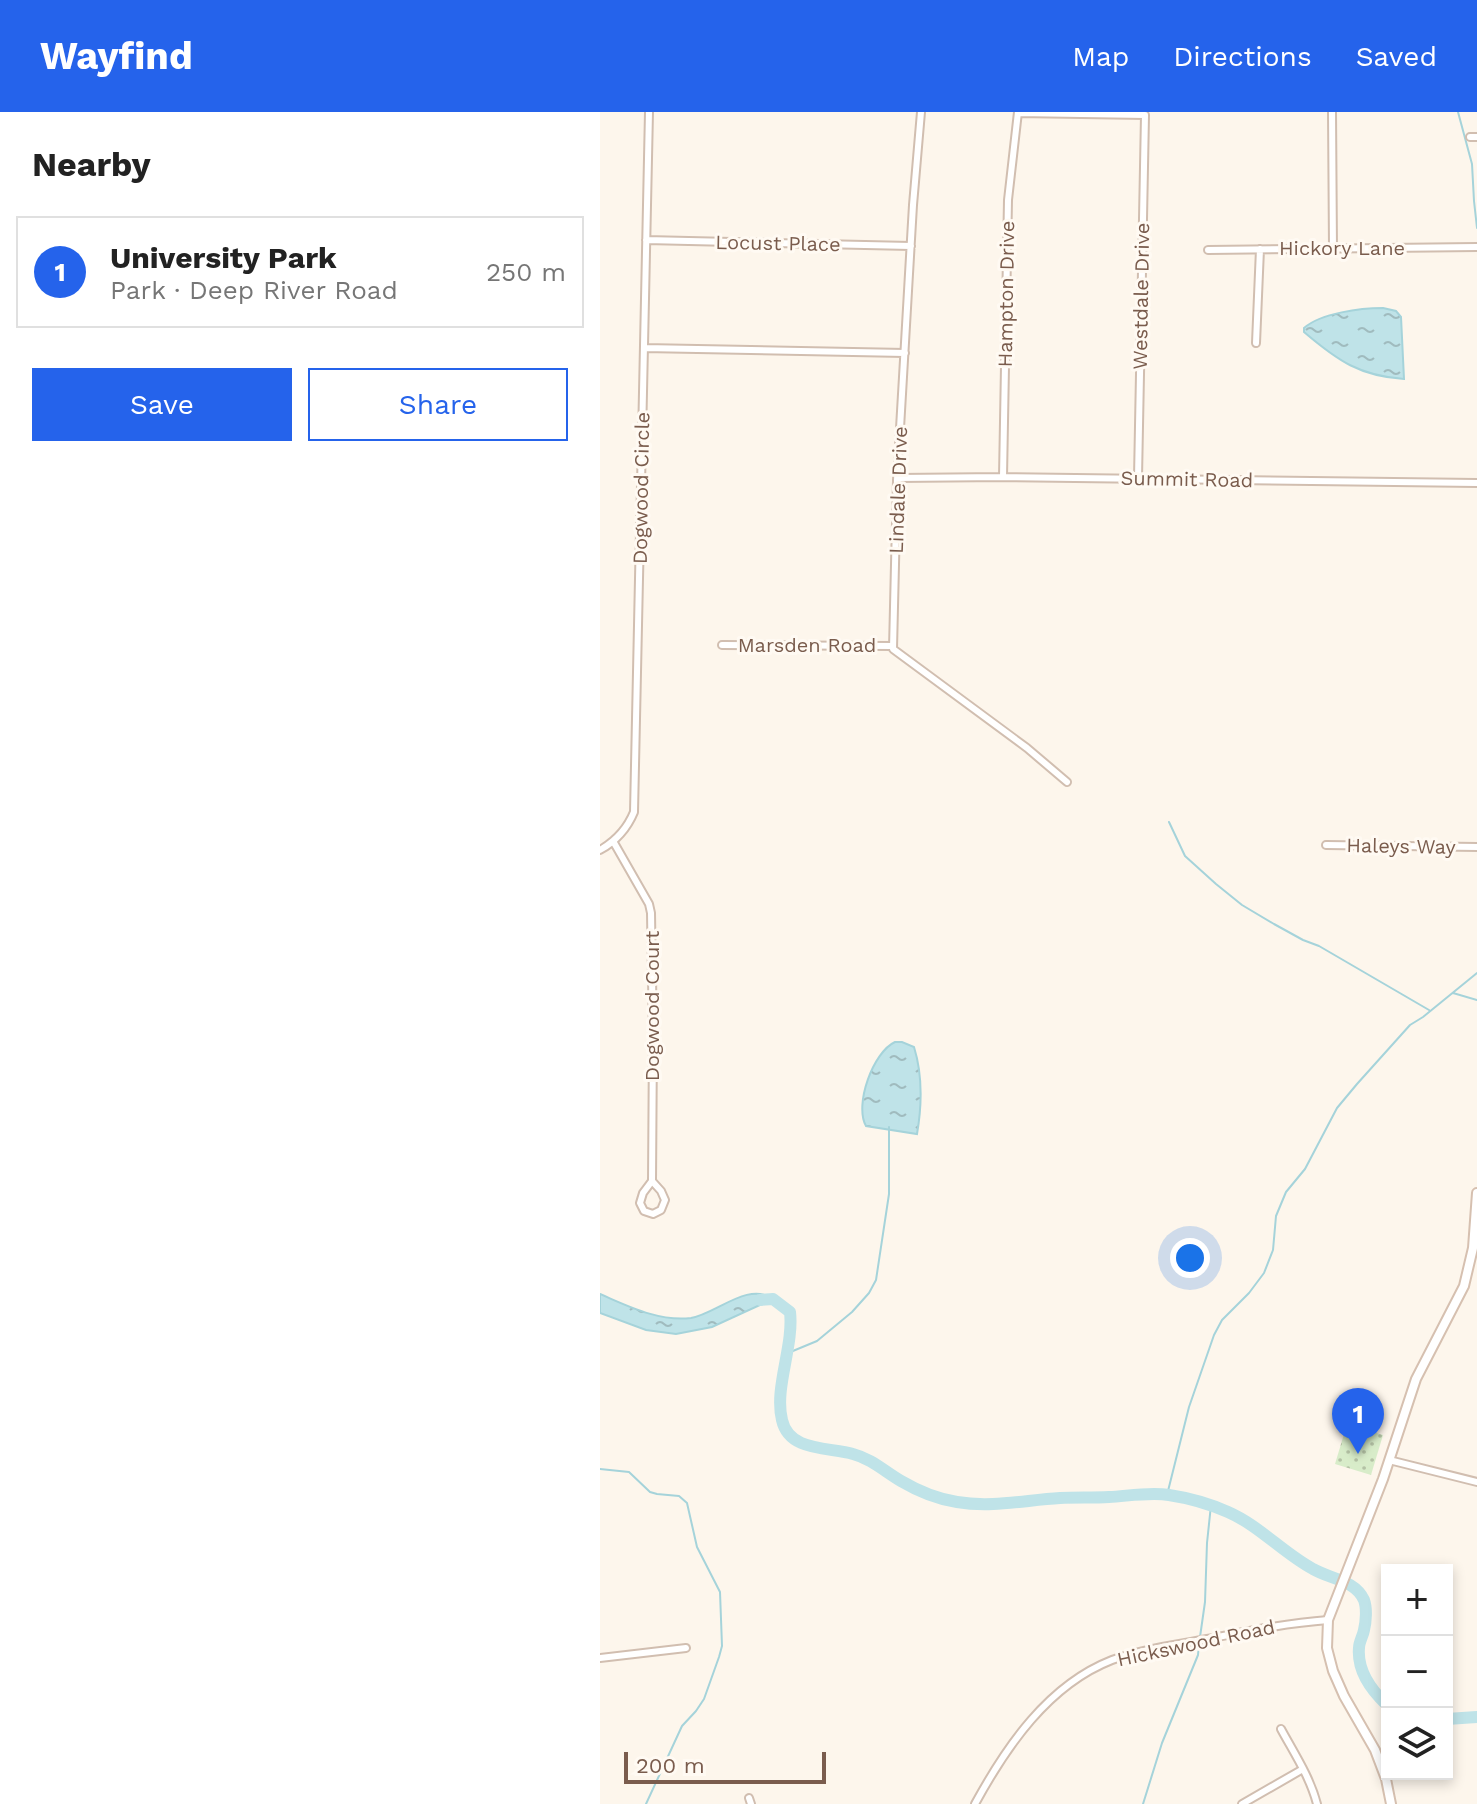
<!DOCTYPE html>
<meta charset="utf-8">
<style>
:root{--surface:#fff;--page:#f6f6f6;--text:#222;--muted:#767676;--line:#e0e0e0;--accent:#2563eb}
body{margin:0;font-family:"Work Sans",sans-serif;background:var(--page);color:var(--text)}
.controls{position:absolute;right:24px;bottom:24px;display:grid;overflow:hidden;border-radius:0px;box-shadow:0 4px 12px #0003}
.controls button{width:72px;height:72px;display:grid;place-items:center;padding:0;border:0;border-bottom:2px solid var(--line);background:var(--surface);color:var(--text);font:40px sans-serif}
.scale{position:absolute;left:24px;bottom:20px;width:202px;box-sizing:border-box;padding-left:8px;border:4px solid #7a5c4d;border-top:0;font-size:22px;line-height:28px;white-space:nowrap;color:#7a5c4d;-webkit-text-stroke:6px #fffaf3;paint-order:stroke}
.you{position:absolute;left:590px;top:1146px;width:28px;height:28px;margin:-20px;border:6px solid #fff;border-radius:50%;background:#1a73e8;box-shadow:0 0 0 12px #1a73e833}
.badge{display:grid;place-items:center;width:52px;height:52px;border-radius:50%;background:var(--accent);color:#fff;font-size:26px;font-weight:700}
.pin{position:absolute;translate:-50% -66px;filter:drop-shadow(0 2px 4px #0008)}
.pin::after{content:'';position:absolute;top:42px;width:28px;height:24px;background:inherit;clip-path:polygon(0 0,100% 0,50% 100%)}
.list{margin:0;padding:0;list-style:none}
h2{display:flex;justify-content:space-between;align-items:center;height:104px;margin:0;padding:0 32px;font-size:34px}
h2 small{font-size:26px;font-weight:400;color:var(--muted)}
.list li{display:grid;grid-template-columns:52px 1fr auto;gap:24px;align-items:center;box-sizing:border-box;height:112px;margin:0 16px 16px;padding:0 16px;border:2px solid var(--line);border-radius:0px}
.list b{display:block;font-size:30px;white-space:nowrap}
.list p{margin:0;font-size:26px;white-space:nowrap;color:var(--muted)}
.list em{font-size:26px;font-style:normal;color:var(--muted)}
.actions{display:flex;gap:16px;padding:24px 32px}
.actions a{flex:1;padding:18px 0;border:2px solid var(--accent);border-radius:0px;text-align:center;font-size:28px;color:var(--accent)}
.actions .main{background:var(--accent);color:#fff}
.icon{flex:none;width:44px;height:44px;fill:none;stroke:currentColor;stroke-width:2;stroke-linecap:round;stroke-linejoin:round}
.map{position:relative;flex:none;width:877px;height:1692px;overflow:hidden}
header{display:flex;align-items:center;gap:48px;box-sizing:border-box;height:112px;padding:0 40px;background:var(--accent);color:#fff}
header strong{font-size:38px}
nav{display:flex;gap:44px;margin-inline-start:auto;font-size:28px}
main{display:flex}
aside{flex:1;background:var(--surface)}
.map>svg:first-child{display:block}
.park{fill:url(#park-dots)}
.water{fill:url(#water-ripples);stroke:#a5d3da;stroke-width:2}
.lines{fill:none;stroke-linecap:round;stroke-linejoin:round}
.stream{stroke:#a5d3da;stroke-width:2}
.river{stroke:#bfe3e8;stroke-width:12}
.street-casing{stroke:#d1beb0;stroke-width:10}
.secondary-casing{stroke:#d6c0b0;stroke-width:12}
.street{stroke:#fff;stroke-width:6}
.secondary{stroke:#fff;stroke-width:8}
.labels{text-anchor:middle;stroke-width:6;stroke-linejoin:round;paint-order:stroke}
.street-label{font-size:20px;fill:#7a5c4d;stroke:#fffaf3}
</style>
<header>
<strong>Wayfind</strong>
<nav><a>Map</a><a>Directions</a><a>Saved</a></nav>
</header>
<main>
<aside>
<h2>Nearby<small></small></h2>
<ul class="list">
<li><span class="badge">1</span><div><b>University Park</b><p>Park · Deep River Road</p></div><em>250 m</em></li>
</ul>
<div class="actions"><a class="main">Save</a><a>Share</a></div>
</aside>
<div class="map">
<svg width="877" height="1692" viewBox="0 0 877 1692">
<defs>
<pattern id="park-dots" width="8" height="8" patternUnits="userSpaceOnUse" patternTransform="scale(2)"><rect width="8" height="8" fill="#d8ecc9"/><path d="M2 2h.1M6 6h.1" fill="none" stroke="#b4c2a5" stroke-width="1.8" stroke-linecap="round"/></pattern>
<pattern id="water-ripples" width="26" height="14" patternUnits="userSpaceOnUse" patternTransform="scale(2)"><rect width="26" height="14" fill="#bfe3e8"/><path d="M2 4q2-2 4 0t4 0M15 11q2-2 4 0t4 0" fill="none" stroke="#a0bbbe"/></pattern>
</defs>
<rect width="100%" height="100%" fill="#fdf6ec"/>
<!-- park -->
<path class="park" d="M747 1312 783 1323 771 1363 735 1352Z"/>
<!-- water -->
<path class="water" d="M783 196 796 199 801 205 804 267C760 264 738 249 704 220V216C721 201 761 196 783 196Z
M295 930H302L314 935C323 964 322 993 317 1022L266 1014C254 993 273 940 295 930Z
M0 1182C28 1194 59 1210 91 1206 116 1202 148 1169 173 1187L112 1215 76 1222 46 1218 0 1201Z"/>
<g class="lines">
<!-- stream -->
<path class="stream" d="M858 0 872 52 874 89 877 116
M569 710 585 744 616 772 642 793 674 812 703 828 719 834 829 898
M853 881 877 888
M188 1241 217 1229 252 1200 269 1181 276 1168 289 1082V1015
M0 1357 29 1360 50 1380 57 1382 79 1384 87 1391 97 1435 120 1480 122 1534 119 1545 104 1587 96 1599 82 1614 46 1692
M567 1383 589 1295 614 1223 622 1208 649 1181 664 1161 673 1138 676 1104 686 1080 705 1057 737 996 757 972 810 913 823 905 877 861
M600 1525 605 1490 607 1431 611 1393
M543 1692 562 1631 598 1543 599 1532"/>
<!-- river -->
<path class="river" d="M160 1188 173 1187 190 1200C194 1234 174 1276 182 1308 189 1340 229 1335 253 1342 272 1347 284 1359 301 1369 318 1379 337 1387 357 1390 392 1396 425 1388 460 1386 476 1385 492 1386 509 1385 528 1384 550 1380 569 1383 589 1386 610 1392 628 1400 660 1414 683 1441 713 1457 730 1467 755 1468 764 1488 767 1496 766 1510 764 1518 763 1524 759 1530 759 1536 757 1559 771 1578 787 1593
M847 1607 877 1605"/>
<!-- street casing -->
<g class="street-casing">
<path id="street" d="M321 0 313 93 297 368 293 537 427 636 467 670
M732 0 733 136
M418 1 545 3 538 366
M870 25H877
M46 128 311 134
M608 138 877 135
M656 231 660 137
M44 236 305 241
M403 365 408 88 418 0
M298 366 403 365 877 371
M122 533 293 534
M13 729 49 792 51 801 53 928 52 1069 61 1079 65 1088 61 1098 53 1102 44 1099 40 1091 43 1081 52 1069
M726 733 877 735
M0 738C16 729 27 717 34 700L49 0
M789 1348 877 1370
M0 1546 86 1536
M681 1617C694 1641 710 1665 717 1692
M149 1686 151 1692
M375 1692C406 1635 448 1573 512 1548 542 1537 576 1533 607 1527 648 1519 687 1511 728 1508
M642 1692 703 1657"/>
</g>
<!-- secondary casing -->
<g class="secondary-casing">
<path id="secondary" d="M791 1692 786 1667 775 1638 744 1584 733 1559 727 1536 728 1508 783 1367 816 1267 864 1174 873 1136 877 1081"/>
</g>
<!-- street -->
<use href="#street" class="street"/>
<!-- secondary -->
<use href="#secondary" class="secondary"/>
</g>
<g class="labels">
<!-- street labels -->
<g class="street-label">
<text transform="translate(178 131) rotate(1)" y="7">Locust Place</text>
<text x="742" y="143">Hickory Lane</text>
<text transform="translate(406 182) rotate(-89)" y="7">Hampton Drive</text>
<text transform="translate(541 184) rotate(-89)" y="7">Westdale Drive</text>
<text transform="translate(587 367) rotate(1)" y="7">Summit Road</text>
<text transform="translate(41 376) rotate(-89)" y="7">Dogwood Circle</text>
<text transform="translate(298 378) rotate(-88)" y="7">Lindale Drive</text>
<text x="207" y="540">Marsden Road</text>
<text transform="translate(801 734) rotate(1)" y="7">Haleys Way</text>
<text transform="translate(52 894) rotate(-90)" y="7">Dogwood Court</text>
<text transform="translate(596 1531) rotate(-12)" y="7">Hickswood Road</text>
</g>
</g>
</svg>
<div class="controls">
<button>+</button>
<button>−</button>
<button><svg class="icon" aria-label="layers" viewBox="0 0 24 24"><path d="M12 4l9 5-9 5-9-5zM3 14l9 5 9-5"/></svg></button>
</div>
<div class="scale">200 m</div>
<div class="you"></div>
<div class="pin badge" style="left:758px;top:1342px">1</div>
</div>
</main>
